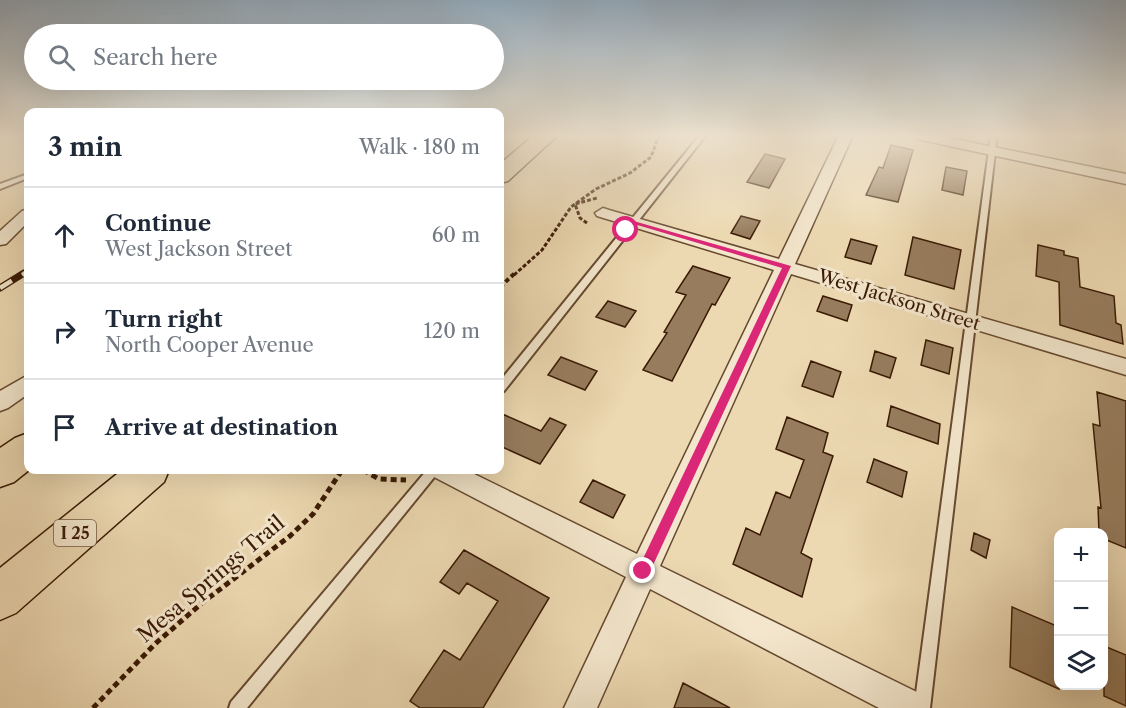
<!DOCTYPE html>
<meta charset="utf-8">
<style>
:root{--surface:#fff;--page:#f6f6f7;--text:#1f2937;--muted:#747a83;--line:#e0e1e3}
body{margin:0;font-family:"Libre Caslon Text",serif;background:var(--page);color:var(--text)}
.controls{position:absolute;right:18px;bottom:18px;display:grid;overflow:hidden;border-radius:12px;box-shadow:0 6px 24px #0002}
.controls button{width:54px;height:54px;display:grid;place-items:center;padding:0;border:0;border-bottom:2px solid var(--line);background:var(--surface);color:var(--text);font:30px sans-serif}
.stop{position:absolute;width:18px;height:18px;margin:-14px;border:4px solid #db2777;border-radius:50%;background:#fff}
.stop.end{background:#db2777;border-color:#fff;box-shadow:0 2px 6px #0008}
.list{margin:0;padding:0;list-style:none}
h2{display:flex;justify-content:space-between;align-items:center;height:78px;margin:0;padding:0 24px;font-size:26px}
h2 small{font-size:20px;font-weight:400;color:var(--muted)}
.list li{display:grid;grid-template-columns:39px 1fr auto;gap:18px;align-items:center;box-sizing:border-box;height:96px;padding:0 24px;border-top:2px solid var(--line)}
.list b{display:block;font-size:22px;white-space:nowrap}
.list p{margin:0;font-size:20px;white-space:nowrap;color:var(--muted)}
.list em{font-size:20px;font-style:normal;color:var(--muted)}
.icon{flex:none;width:33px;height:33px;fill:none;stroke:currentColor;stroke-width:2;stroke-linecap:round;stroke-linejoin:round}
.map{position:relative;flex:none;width:1126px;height:708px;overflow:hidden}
.search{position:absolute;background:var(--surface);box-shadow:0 6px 24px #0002;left:24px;top:24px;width:480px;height:66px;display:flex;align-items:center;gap:15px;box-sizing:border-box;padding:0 21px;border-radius:33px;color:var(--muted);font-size:22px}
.panel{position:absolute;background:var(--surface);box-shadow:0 6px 24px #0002;left:24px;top:108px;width:480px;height:366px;border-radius:12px}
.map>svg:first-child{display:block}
.building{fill:#977d5e;stroke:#3a1a04;stroke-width:1.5}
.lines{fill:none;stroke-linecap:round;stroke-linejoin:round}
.lane-casing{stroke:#664a2f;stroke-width:4}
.street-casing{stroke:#664a2f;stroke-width:3}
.highway-casing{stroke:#3a1a04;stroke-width:3}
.path-far2{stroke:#3a1a04;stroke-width:3;stroke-dasharray:4 2;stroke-linecap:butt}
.path-far1{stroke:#3a1a04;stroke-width:4;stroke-dasharray:4.5 3;stroke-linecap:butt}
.path{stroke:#3a1a04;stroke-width:5;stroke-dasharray:6 4;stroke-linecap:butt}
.lane{fill:#f3e6cc;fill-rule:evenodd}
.street{fill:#f3e6cc;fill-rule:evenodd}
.highway{fill:#ecd8b1;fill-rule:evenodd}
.rail-far1-casing{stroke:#3a1a04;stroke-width:5}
.rail-casing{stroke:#3a1a04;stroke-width:7}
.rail-far1{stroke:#f3e6cc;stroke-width:4;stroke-dasharray:10;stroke-linecap:butt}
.rail{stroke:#f3e6cc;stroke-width:4.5;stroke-dasharray:14;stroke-linecap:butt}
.route{fill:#db2777}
.labels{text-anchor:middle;stroke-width:6;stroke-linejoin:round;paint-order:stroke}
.shield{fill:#f3e6cc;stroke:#725740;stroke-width:1.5}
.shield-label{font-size:16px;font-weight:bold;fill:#3a1a04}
.street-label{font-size:18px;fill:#3a1a04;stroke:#f3e6cc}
.near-street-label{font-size:21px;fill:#3a1a04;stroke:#f3e6cc}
</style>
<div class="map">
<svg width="1126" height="708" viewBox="0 0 1126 708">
<rect width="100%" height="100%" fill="#ecd8b1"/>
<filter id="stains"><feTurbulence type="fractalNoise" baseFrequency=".00333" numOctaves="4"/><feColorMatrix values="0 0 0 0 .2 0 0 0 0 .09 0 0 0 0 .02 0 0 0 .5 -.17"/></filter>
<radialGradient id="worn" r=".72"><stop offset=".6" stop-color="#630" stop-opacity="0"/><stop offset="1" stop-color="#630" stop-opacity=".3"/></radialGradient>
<!-- building -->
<path class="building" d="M891 145 913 150 898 202 866 195 879 167 883 168Z
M765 154 785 159 769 188 747 182Z
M946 167 967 171 963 195 942 190Z
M741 216 760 221 750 239 731 233Z
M913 237 961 250 954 289 905 275Z
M851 239 877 246 871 264 845 257Z
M1038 245 1064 251V255L1078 258 1080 287 1114 296 1116 323 1121 325 1123 344 1060 325 1059 282 1036 276Z
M693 266 730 278 715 305 712 304 672 381 643 370 667 333 664 332 686 295 676 292Z
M823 296 852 305 847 321 817 311Z
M608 301 636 311 625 327 596 317Z
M926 340 953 348 949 374 921 365Z
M875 351 896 358 890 378 870 371Z
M561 357 597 371 585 390 548 375Z
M811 361 841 372 833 397 802 386Z
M1097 392 1126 401V548L1104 539V532H1099L1098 507 1101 508 1093 424 1100 426Z
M891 406 940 424 938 444 887 426Z
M500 413 541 431 550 418 566 425 540 464 500 446Z
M787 417 828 433 823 452 833 456 801 553 812 559 802 597 733 564 746 528 760 535 776 492 790 498 804 460 776 449Z
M874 459 907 472 902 497 867 482Z
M593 480 625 495 613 518 580 502Z
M974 533 990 540 986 558 971 550Z
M464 550 549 598 483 708H420L410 701 444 650 460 660 498 601 467 583 459 594 440 582Z
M1012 607 1059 627V689L1010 667Z
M1104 646 1126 655V706L1104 696Z
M683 683 730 708H674Z"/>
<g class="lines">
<!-- lane casing -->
<g class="lane-casing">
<path id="lane" d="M700 135H706L504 391 500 392V381Z
M991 135H997L930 708H914Z
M28 174V178L0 189V184Z
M427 470H440L247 708H229L231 702Z"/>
</g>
<!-- street casing -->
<g class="street-casing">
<path id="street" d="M839 135H853L795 264 1126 359V375L791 274 660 566 925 696 929 708H879L650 589 597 708H564L626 577 434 477 431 470H466L637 554 774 270 597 216 595 213 603 208 609 210 779 259Z
M910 135H935L1126 174V184L917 139Z
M28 209V222L6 244 0 245V231L22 211Z
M28 375V394L8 408 0 411V391Z"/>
</g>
<!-- highway casing -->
<g class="highway-casing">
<path id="highway" d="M534 135H558L508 181 500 183V164Z
M28 433 29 470 14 482 0 487V448L15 438Z
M122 470H169L164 482 16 613 0 620V568Z"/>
</g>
<!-- path-far2 -->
<path class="path-far2" d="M587 223 580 218 575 204 597 198
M514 275 542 250 571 207 596 189 630 173 651 157 659 135"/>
<!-- path-far1 -->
<path class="path-far1" d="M500 287 515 273"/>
<!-- path -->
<path class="path" d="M363 470 379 479 406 480
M93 708 155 644 202 603 290 536 313 514 342 470"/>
<!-- lane -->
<use href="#lane" class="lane"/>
<!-- street -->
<use href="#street" class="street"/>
<!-- highway -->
<use href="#highway" class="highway"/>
<!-- rail-far1 casing -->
<g class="rail-far1-casing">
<path id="rail-far1" d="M22 275 28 271"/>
</g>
<!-- rail casing -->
<g class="rail-casing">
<path id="rail" d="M0 288 24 273"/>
</g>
<!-- rail-far1 -->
<use href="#rail-far1" class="rail-far1"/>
<!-- rail -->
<use href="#rail" class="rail"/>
</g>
<!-- sky -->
<linearGradient id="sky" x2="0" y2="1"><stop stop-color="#91a8ba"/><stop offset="0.58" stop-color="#f6eddc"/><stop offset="1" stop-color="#f6eddc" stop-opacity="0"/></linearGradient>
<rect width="1126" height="234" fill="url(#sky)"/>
<!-- route -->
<path class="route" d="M630 220 791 266 648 576 643 578 639 576 637 571 639 567 782 268 634 224 628 231H623L622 230Z"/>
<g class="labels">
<!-- shield labels -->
<rect class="shield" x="54" y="520" width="42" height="26" rx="4.5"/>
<g class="shield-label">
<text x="75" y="539">I 25</text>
</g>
<!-- street labels -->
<g class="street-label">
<text transform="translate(899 300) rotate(17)" y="6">West Jackson Street</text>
</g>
<!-- near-street labels -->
<g class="near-street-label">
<text transform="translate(211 579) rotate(-40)" y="7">Mesa Springs Trail</text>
</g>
</g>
<rect width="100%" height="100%" filter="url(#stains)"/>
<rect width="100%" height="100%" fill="url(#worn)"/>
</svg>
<div class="controls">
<button>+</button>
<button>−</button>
<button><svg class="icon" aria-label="layers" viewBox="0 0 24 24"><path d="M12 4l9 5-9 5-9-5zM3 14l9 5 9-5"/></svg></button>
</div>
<div class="stop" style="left:626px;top:230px"></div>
<div class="stop end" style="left:643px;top:571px"></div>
<div class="search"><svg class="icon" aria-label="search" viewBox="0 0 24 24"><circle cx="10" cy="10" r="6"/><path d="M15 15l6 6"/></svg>Search here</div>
<section class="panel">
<h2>3 min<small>Walk · 180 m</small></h2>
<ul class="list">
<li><svg class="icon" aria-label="ahead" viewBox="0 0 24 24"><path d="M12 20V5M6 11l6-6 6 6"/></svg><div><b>Continue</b><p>West Jackson Street</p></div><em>60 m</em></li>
<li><svg class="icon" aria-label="right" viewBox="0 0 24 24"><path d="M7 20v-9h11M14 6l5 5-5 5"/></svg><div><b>Turn right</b><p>North Cooper Avenue</p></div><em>120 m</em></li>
<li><svg class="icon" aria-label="arrive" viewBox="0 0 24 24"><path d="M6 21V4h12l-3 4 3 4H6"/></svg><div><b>Arrive at destination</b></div></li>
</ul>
</section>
</div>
